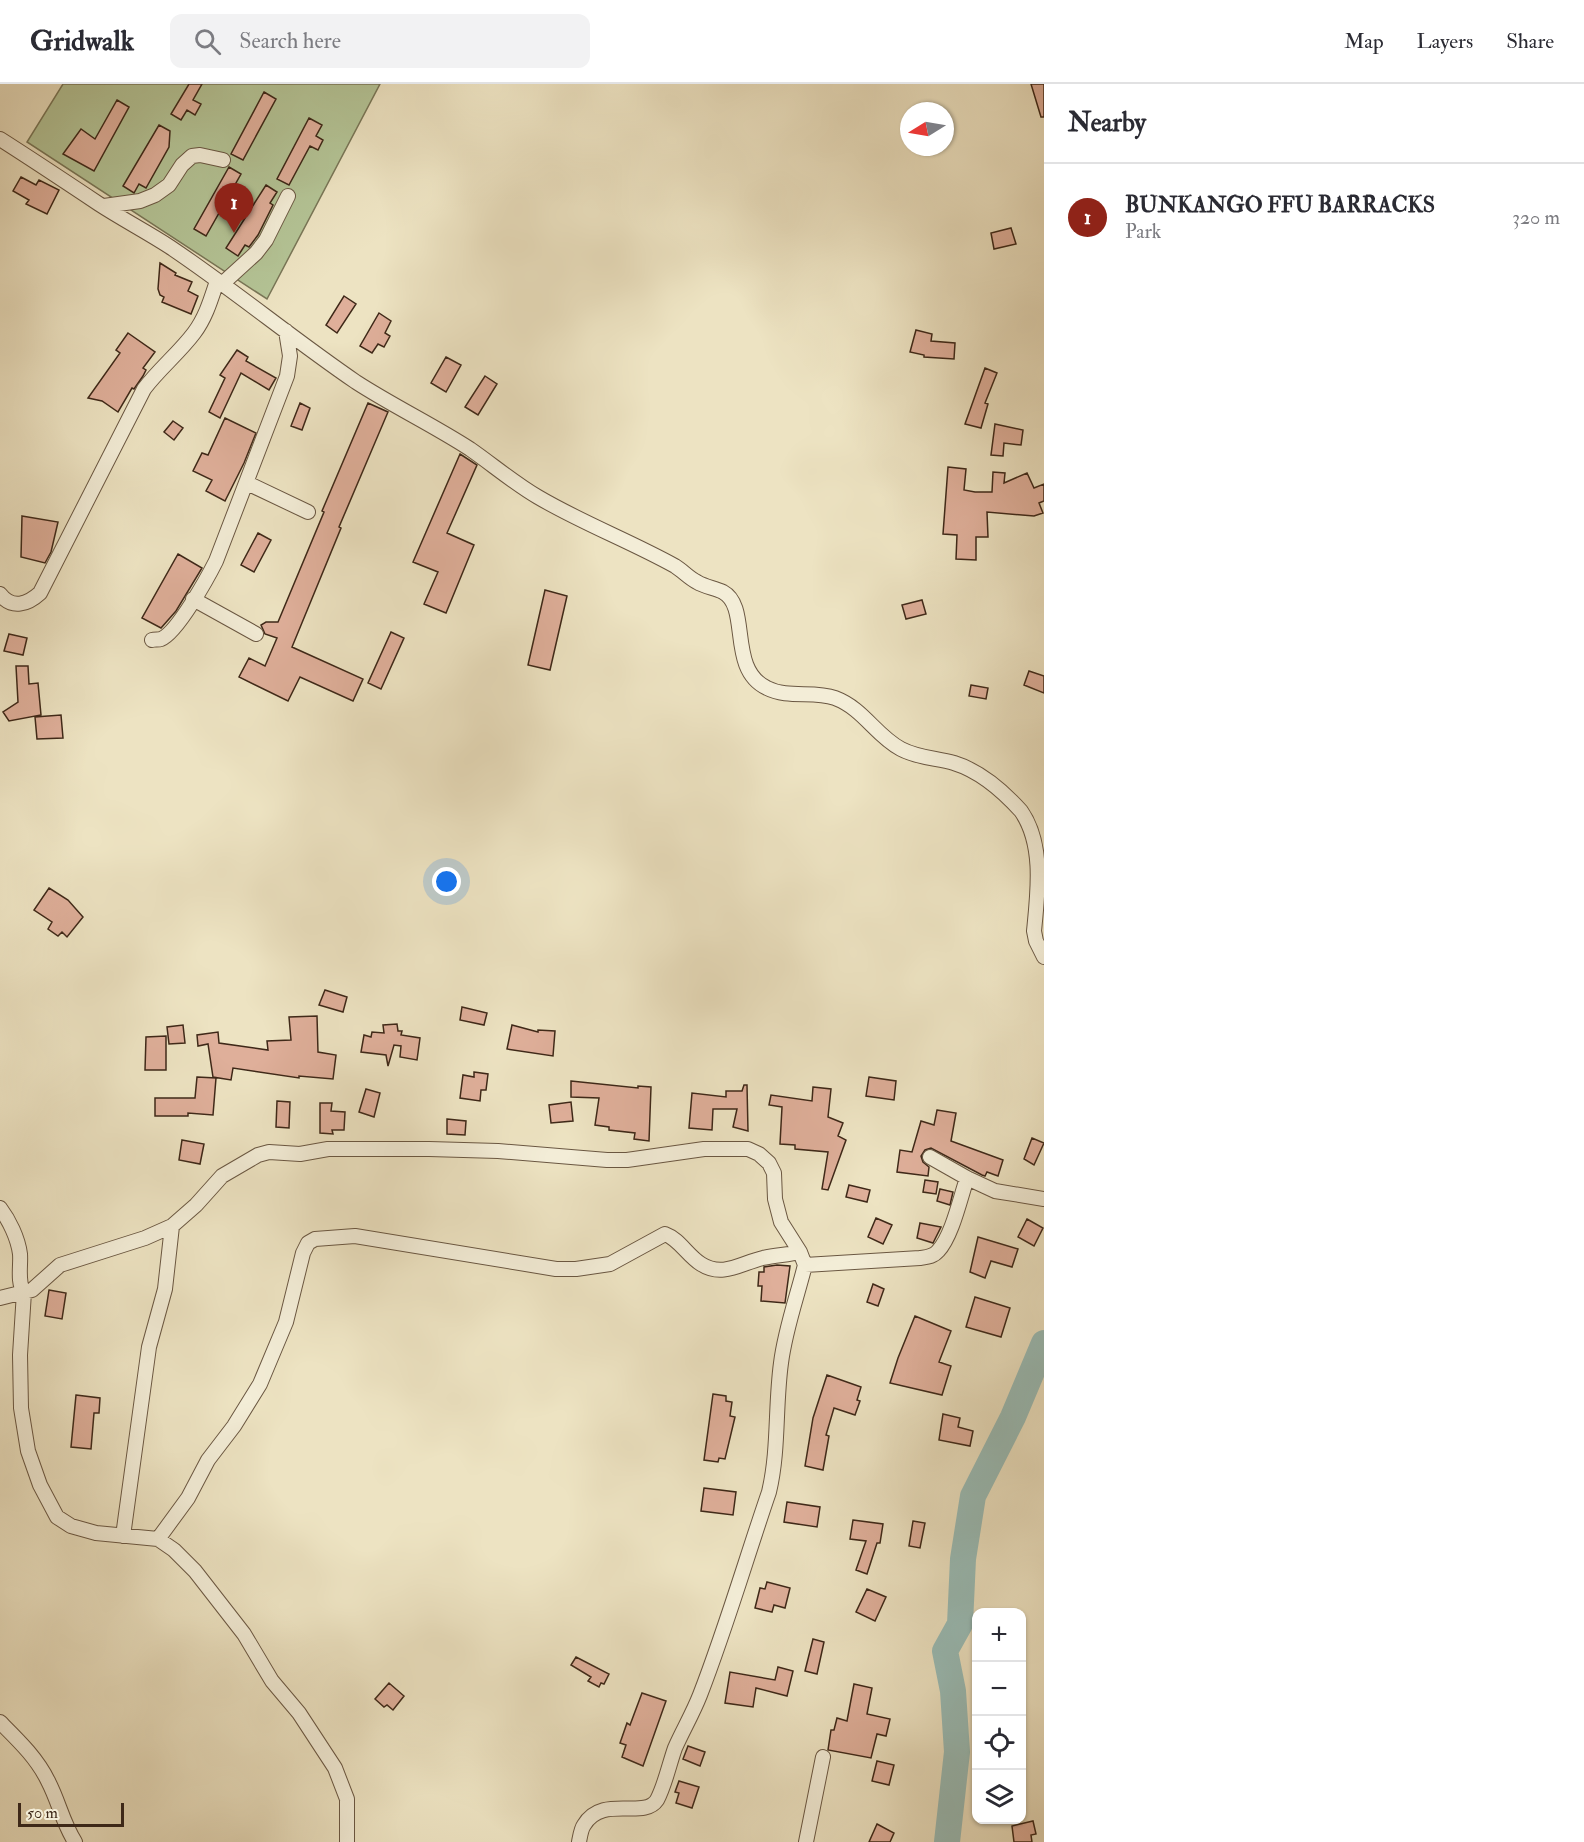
<!DOCTYPE html>
<meta charset="utf-8">
<style>
:root{--surface:#fff;--page:#f2f2f3;--text:#2b2b33;--muted:#7c7c81;--line:#e1e1e2;--accent:#8f2418}
body{margin:0;font-family:"IM FELL Double Pica",serif;background:var(--page);color:var(--text)}
.controls{position:absolute;right:18px;bottom:18px;display:grid;overflow:hidden;border-radius:12px;box-shadow:0 2px 4px #0004}
.controls button{width:54px;height:54px;display:grid;place-items:center;padding:0;border:0;border-bottom:2px solid var(--line);background:var(--surface);color:var(--text);font:30px sans-serif}
.compass{position:absolute;left:900px;top:18px;width:54px;height:54px;border-radius:50%;background:var(--surface);box-shadow:0 2px 4px #0004;rotate:259deg}
.scale{position:absolute;left:18px;bottom:15px;width:106px;box-sizing:border-box;padding-left:6px;border:3px solid #3e2818;border-top:0;font-size:16px;line-height:21px;white-space:nowrap;color:#3e2818;-webkit-text-stroke:4px #f3edd7;paint-order:stroke}
.you{position:absolute;left:447px;top:798px;width:21px;height:21px;margin:-15px;border:4px solid #fff;border-radius:50%;background:#1a73e8;box-shadow:0 0 0 9px #1a73e833}
.badge{display:grid;place-items:center;width:39px;height:39px;border-radius:50%;background:var(--accent);color:#fff;font-size:20px;font-weight:700}
.pin{position:absolute;translate:-50% -50px;filter:drop-shadow(0 2px 3px #0008)}
.pin::after{content:'';position:absolute;top:32px;width:21px;height:18px;background:inherit;clip-path:polygon(0 0,100% 0,50% 100%)}
.list{margin:0;padding:0;list-style:none}
h2{display:flex;justify-content:space-between;align-items:center;height:78px;margin:0;padding:0 24px;font-size:26px}
h2 small{font-size:20px;font-weight:400;color:var(--muted)}
.list li{display:grid;grid-template-columns:39px 1fr auto;gap:18px;align-items:center;box-sizing:border-box;height:108px;padding:0 24px;border-top:2px solid var(--line)}
.list b{display:block;font-size:22px;white-space:nowrap}
.list p{margin:0;font-size:20px;white-space:nowrap;color:var(--muted)}
.list em{font-size:20px;font-style:normal;color:var(--muted)}
.icon{flex:none;width:33px;height:33px;fill:none;stroke:currentColor;stroke-width:2;stroke-linecap:round;stroke-linejoin:round}
.map{position:relative;flex:none;width:1044px;height:1758px;overflow:hidden}
header{display:flex;align-items:center;gap:36px;box-sizing:border-box;height:84px;padding:0 30px;background:var(--surface);border-bottom:2px solid var(--line)}
header strong{font-size:28px}
nav{display:flex;gap:33px;margin-inline-start:auto;font-size:21px}
.search{width:420px;height:54px;background:var(--page);display:flex;align-items:center;gap:15px;box-sizing:border-box;padding:0 21px;border-radius:12px;color:var(--muted);font-size:22px}
main{display:flex}
aside{flex:1;background:var(--surface)}
.map>svg:first-child{display:block}
.green{fill:#b4c496;stroke:#797657;stroke-width:1.5}
.lines{fill:none;stroke-linecap:round;stroke-linejoin:round}
.river{stroke:#9abdb7;stroke-width:26}
.building{fill:#dfaf9a;stroke:#3e2818;stroke-width:1.5}
.minor-casing{stroke:#6a5742;stroke-width:16}
.minor{stroke:#f3edd7;stroke-width:14}
</style>
<header>
<strong>Gridwalk</strong>
<div class="search"><svg class="icon" aria-label="search" viewBox="0 0 24 24"><circle cx="10" cy="10" r="6"/><path d="M15 15l6 6"/></svg>Search here</div>
<nav><a>Map</a><a>Layers</a><a>Share</a></nav>
</header>
<main>
<div class="map">
<svg width="1044" height="1758" viewBox="0 0 1044 1758">
<rect width="100%" height="100%" fill="#ede3c2"/>
<filter id="stains"><feTurbulence type="fractalNoise" baseFrequency=".00333" numOctaves="4"/><feColorMatrix values="0 0 0 0 .2 0 0 0 0 .09 0 0 0 0 .02 0 0 0 .5 -.17"/></filter>
<radialGradient id="worn" r=".72"><stop offset=".6" stop-color="#630" stop-opacity="0"/><stop offset="1" stop-color="#630" stop-opacity=".3"/></radialGradient>
<!-- green -->
<path class="green" d="M63 0H380L267 215 27 58Z"/>
<g class="lines">
<!-- river -->
<path class="river" d="M947 1758 957 1668 953 1607 945 1567 960 1540 963 1475 973 1412 1013 1333 1044 1259"/>
</g>
<!-- building -->
<path class="building" d="M189 0H202L193 16 201 20 195 31 187 26 181 36 171 30Z
M1031 0H1044V33H1041Z
M264 8 276 15 243 76 231 70Z
M117 16 129 23 94 87 63 70 81 45 95 55Z
M309 34 322 41 316 52 323 56 318 66 310 62 289 101 277 95Z
M159 41 170 47 169 63 146 104 139 100 134 109 123 102Z
M229 83 241 90 206 152 194 145Z
M21 93 36 101 39 96 59 106 47 130 26 120 29 116 13 107Z
M266 101 277 108 270 119 273 121 258 151 249 163 245 161 238 172 226 164Z
M1011 144 1016 160 994 165 991 149Z
M160 179 176 189 175 191 192 198 188 207 198 212 191 230 162 218 164 213 160 211 158 205Z
M344 212 356 220 337 249 326 241Z
M379 229 391 237 385 249 390 252 384 263 378 260 372 269 360 262Z
M916 246 932 250 931 257 955 259 954 275 924 273V271L910 268Z
M128 249 155 268 143 284 146 286 143 292 134 305 132 304 118 328 102 317 88 314 120 269 116 266Z
M237 266 248 273 246 277 276 294 269 306 241 289 220 334 209 328 225 294 220 291Z
M446 273 461 281 446 308 431 299Z
M985 284 997 289 985 319 988 320 981 344 965 340Z
M485 292 497 300 478 331 465 323Z
M300 319 310 324 302 346 291 342Z
M368 319 388 328 339 443 341 444 292 563 363 595 353 617 300 593 288 617 239 593 249 574 265 582 277 554 265 550 261 541 266 538H278L324 428 322 427Z
M225 334 256 349 244 379 225 417 206 407 212 396 193 387 202 369 208 371Z
M173 337 183 344 174 356 164 348Z
M995 340 1023 346 1021 361 1004 359 1003 372 991 371Z
M460 370 477 381 447 449 474 461 446 529 424 520 438 488 413 478Z
M948 383 966 385 964 406 975 408H992L993 388 1005 389 1004 399 1027 389 1034 404 1044 400V417L1039 419 1043 429 1034 432 987 428 988 453H976V476L956 475 957 451 943 450Z
M22 432 58 438 51 468 45 479 21 473Z
M258 449 271 456 254 488 241 481Z
M178 470 202 484 176 527 161 544 142 534Z
M545 506 567 512 550 586 528 581Z
M922 516 926 530 906 535 902 521Z
M391 548 404 554 381 605 368 599Z
M9 550 27 554 23 571 4 567Z
M16 582H28L29 600 38 599 41 631 9 637 3 628 18 618Z
M1029 587 1044 592V609L1024 601Z
M971 601 988 604 986 615 969 612Z
M61 631 63 654 37 655 35 633Z
M49 804 68 816 83 833 67 853 62 848 58 852 48 845 52 838 34 826Z
M325 906 347 913 343 928 319 921Z
M462 923 487 929 484 941 460 936Z
M317 932 318 968 336 971 333 995 299 992V994L233 984 231 996 213 993 208 960 198 962 197 951 218 948 219 959 268 966 267 957 291 956 289 933Z
M397 940 398 947H402L401 951 420 954 417 976 400 973 401 962 394 961 388 982 386 971 361 968 364 951 371 953 372 948 384 949 383 941Z
M183 941 185 959 169 960 167 943Z
M512 941 538 948V946L555 947 553 972 507 965Z
M166 952V986H145L146 953Z
M474 988 488 990 486 1006H481L480 1017 460 1014 463 991 474 993Z
M197 993 216 994 213 1031 188 1029V1032H155V1014H195Z
M869 993 896 997 894 1016 866 1012Z
M571 997 638 1004V1002L651 1003 649 1057 634 1055 635 1049 609 1046V1043L595 1041 599 1014 571 1013Z
M744 1001H747L748 1047 733 1043 737 1025H713L712 1046 689 1044 692 1009 726 1013V1007H742Z
M813 1003 831 1005 828 1033 843 1039 838 1052 846 1056 828 1106 822 1105 828 1068 795 1065V1061L780 1060 782 1023 769 1021 771 1011 812 1017Z
M366 1005 380 1009 374 1033 359 1028Z
M277 1017 290 1018 289 1044 276 1043Z
M571 1018 573 1037 551 1039 549 1021Z
M320 1019H332L331 1027 345 1028 344 1046H332L333 1050 320 1049Z
M937 1026 956 1029 951 1057 1003 1076 998 1092 987 1088 985 1092 982 1091 931 1064 925 1066 921 1072 923 1078 929 1083 928 1092 897 1088 900 1066 912 1068 921 1037 934 1041Z
M447 1035 466 1037 465 1051 447 1050Z
M1032 1054 1044 1059 1034 1081 1024 1075Z
M182 1056 204 1060 200 1080 179 1076Z
M925 1096 938 1098 936 1110 923 1108Z
M849 1101 870 1106 867 1118 846 1113Z
M940 1105 953 1108 950 1121 937 1117Z
M876 1134 892 1141 883 1160 868 1153Z
M1027 1135 1043 1144 1034 1162 1018 1153Z
M920 1139 941 1143 933 1159 917 1154Z
M978 1153 1018 1165 1012 1183 991 1177 985 1194 970 1188Z
M777 1181 790 1182 785 1219 761 1217 762 1202H758L759 1188H764V1183Z
M873 1200 884 1205 878 1222 867 1218Z
M49 1206 66 1209 62 1235 45 1232Z
M975 1213 1010 1224 1001 1253 966 1243Z
M915 1232 951 1247 939 1278 951 1282 942 1311 890 1299 898 1274Z
M827 1291 861 1303 857 1316 860 1317 855 1331 834 1324 826 1351 829 1352 823 1386 805 1382 813 1334Z
M713 1310 726 1312V1317L732 1318 730 1332 735 1333 725 1375 719 1374 718 1378 704 1376Z
M76 1311 100 1314 99 1329H94L91 1365 71 1363Z
M943 1330 960 1334 958 1343 973 1347 970 1362 939 1356Z
M704 1404 736 1408 733 1431 701 1427Z
M787 1418 820 1423 817 1443 784 1438Z
M853 1436 883 1440 880 1459H877L867 1490 856 1486 866 1457 850 1455Z
M913 1437 925 1439 920 1464 909 1462Z
M767 1498 790 1504 785 1524 774 1521 772 1528 755 1524 760 1504 765 1505Z
M867 1505 886 1513 875 1537 856 1528Z
M813 1555 824 1558 817 1590 805 1587Z
M576 1573 609 1590 604 1600 601 1599 599 1603 588 1597 591 1593 571 1581Z
M778 1583 793 1587 787 1612 756 1604 753 1623 725 1619 730 1588 775 1596Z
M389 1599 404 1612 393 1626 387 1621 384 1623 375 1615Z
M854 1600 872 1604 867 1630 890 1635 886 1652 877 1650 871 1674 828 1666 831 1646H834L837 1634 847 1637Z
M642 1609 666 1617 643 1682 622 1673 626 1661 620 1659 627 1639 630 1641Z
M688 1662 705 1668 700 1682 683 1675Z
M877 1677 894 1681 889 1701 872 1697Z
M679 1697 699 1703 692 1724 676 1719 679 1709 675 1708Z
M1033 1737 1036 1750 1031 1751 1032 1758H1014L1012 1742Z
M877 1740 894 1749 890 1758H869Z"/>
<g class="lines">
<!-- minor casing -->
<g class="minor-casing">
<path id="minor" d="M0 55C33 76 66 98 99 120 122 135 147 148 170 163 234 206 293 255 356 298 393 322 433 341 470 365 493 381 514 399 538 413 582 439 630 457 675 482 683 487 689 494 697 498 705 503 715 504 723 508 751 523 727 585 767 604 788 615 814 606 835 614 864 625 875 651 901 665 918 674 936 674 954 679 980 687 1003 707 1021 727 1044 760 1038 807 1034 847L1036 857 1044 873
M104 122 140 117 155 111 169 101 182 81 192 72 200 71 223 76
M222 200 256 169 266 156 288 112
M247 399 308 428
M0 510C12 526 28 520 40 509L144 305C159 285 179 269 194 249 206 233 211 215 217 197
M193 515 256 550
M152 556C155 555 158 556 161 555 177 549 208 493 216 477L287 292 290 272 286 247
M930 1073 967 1094 995 1107 1044 1115
M0 1124C9 1136 18 1154 20 1170 21 1181 17 1199 24 1208L32 1206 60 1181 145 1154 172 1142 196 1121 222 1092 258 1071 269 1068 300 1070 328 1065H429L498 1067 607 1076H627L704 1065H748L759 1070 769 1079 774 1089 775 1115 781 1138 800 1168 805 1181C797 1213 785 1246 781 1279 775 1323 779 1366 769 1408 746 1475 726 1544 700 1611 693 1629 683 1646 675 1664 669 1681 665 1701 657 1716 644 1736 602 1710 584 1741 581 1745 580 1753 579 1758
M805 1181 920 1174C926 1173 933 1173 938 1167 952 1152 960 1115 967 1094
M0 1214 24 1208 20 1271 21 1324 28 1367 40 1401 57 1433 71 1442 96 1449 158 1455 174 1466 195 1487 244 1550 272 1597 299 1629 335 1684 347 1715V1758
M123 1452 149 1263 165 1205 172 1142
M158 1455 188 1414 208 1376 234 1342 260 1300 286 1238 303 1169 308 1159 315 1155 355 1152 556 1185H576L610 1180 665 1150C679 1155 688 1172 701 1180 723 1194 741 1179 763 1174 775 1171 788 1171 800 1168
M0 1638C18 1656 37 1674 48 1697 59 1718 62 1737 75 1758
M806 1758 823 1673"/>
</g>
<!-- minor -->
<use href="#minor" class="minor"/>
</g>
<rect width="100%" height="100%" filter="url(#stains)"/>
<rect width="100%" height="100%" fill="url(#worn)"/>
</svg>
<div class="controls">
<button>+</button>
<button>−</button>
<button><svg class="icon" aria-label="locate" viewBox="0 0 24 24"><circle cx="12" cy="12" r="6"/><path d="M12 2v4M12 18v4M2 12h4M18 12h4"/></svg></button>
<button><svg class="icon" aria-label="layers" viewBox="0 0 24 24"><path d="M12 4l9 5-9 5-9-5zM3 14l9 5 9-5"/></svg></button>
</div>
<svg class="compass" viewBox="-18 -18 36 36"><path d="M0-13l5 13h-10z" fill="#e53935"/><path d="M0 13l5-13h-10z" fill="#7c7c81"/></svg>
<div class="scale">50 m</div>
<div class="you"></div>
<div class="pin badge" style="left:234px;top:149px">1</div>
</div>
<aside>
<h2>Nearby<small></small></h2>
<ul class="list">
<li><span class="badge">1</span><div><b>BUNKANGO FFU BARRACKS</b><p>Park</p></div><em>320 m</em></li>
</ul>
</aside>
</main>
